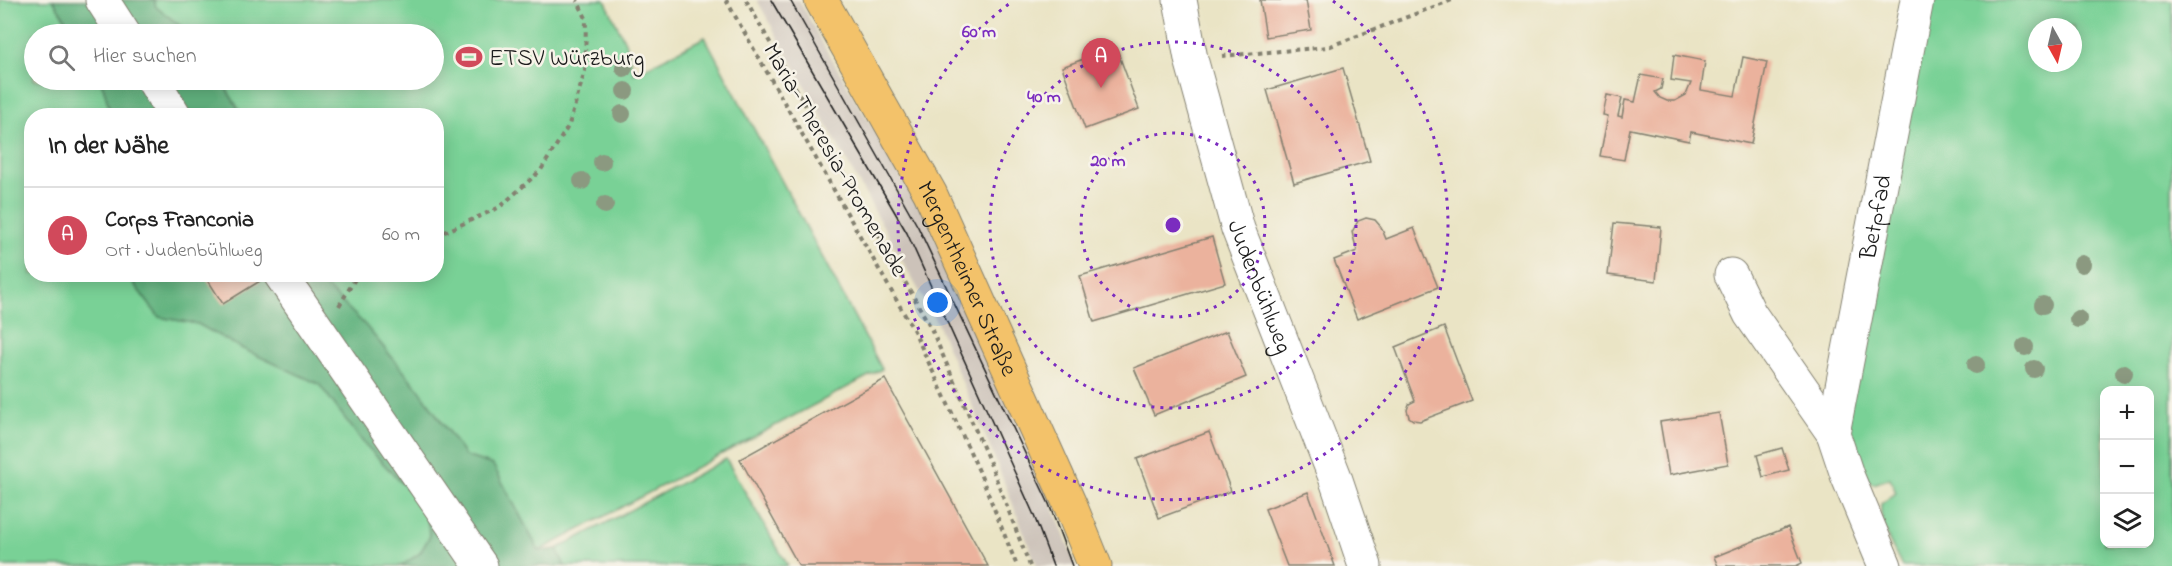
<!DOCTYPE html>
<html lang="de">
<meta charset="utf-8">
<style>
:root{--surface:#fff;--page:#f6f6f6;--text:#222;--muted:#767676;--line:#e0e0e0;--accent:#d1495b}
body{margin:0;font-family:"Indie Flower",sans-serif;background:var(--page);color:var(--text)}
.controls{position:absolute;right:18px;bottom:18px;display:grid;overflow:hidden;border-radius:12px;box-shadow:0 3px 15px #0003}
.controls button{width:54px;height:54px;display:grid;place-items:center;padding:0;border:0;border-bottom:2px solid var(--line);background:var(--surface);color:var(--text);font:30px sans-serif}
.compass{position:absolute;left:2028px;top:18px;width:54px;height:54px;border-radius:50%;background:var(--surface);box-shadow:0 3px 15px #0003;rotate:172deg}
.you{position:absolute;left:938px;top:303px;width:21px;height:21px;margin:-15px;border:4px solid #fff;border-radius:50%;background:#1a73e8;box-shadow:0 0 0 9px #1a73e833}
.badge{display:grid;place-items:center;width:39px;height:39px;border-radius:50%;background:var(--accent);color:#fff;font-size:20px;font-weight:700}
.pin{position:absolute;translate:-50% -50px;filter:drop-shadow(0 2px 3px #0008)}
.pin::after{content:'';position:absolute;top:32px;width:21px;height:18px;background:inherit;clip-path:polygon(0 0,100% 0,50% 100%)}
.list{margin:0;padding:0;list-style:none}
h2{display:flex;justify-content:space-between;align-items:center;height:78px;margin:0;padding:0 24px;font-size:26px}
h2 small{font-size:20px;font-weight:400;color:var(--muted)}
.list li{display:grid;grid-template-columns:39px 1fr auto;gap:18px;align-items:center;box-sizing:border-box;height:96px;padding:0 24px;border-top:2px solid var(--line)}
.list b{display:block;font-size:22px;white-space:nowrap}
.list p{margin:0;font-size:20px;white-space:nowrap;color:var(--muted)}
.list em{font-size:20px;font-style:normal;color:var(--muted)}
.icon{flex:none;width:33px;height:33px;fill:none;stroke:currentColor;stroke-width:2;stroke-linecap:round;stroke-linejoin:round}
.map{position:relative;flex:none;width:2172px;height:566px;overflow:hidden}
.search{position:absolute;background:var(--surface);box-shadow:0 3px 15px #0003;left:24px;top:24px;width:420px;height:66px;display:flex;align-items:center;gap:15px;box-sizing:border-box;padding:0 21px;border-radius:33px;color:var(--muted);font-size:22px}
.panel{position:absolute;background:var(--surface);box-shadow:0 3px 15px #0003;left:24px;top:108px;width:420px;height:174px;border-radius:24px}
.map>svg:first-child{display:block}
.industrial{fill:#ccc2b9}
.green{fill:#79d196;stroke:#4a7659;stroke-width:1.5;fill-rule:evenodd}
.forest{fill:#62b37f;stroke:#3f684e;stroke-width:1.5}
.building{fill:#ebb29d}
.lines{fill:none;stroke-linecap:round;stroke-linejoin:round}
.minor-casing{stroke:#838070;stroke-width:35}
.major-casing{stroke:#838070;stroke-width:35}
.path{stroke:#838070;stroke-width:4;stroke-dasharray:4.5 4.5;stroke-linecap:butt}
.minor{stroke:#fff;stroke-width:33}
.major{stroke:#f3c26a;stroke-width:33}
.tram{stroke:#1c1c1c;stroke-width:1.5}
.tree{fill:#8b9980}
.ring{fill:none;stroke:#7b2cbf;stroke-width:3;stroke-dasharray:3 6}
.labels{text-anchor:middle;stroke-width:5;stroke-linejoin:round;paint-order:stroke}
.poi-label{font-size:24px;fill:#1c1c1c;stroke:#f7f3e8;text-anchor:start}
.street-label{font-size:24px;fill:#1c1c1c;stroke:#f7f3e8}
.centre{fill:#7b2cbf;stroke:#f7f3e8;stroke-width:3}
.ring-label{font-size:18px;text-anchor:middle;font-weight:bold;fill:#7b2cbf;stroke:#f7f3e8;stroke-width:5;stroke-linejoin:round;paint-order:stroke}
</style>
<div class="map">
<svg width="2172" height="566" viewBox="0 0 2172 566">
<rect width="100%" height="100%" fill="#f7f3e8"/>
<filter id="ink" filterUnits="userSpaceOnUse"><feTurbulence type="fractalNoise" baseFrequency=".0167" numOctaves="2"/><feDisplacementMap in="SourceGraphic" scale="12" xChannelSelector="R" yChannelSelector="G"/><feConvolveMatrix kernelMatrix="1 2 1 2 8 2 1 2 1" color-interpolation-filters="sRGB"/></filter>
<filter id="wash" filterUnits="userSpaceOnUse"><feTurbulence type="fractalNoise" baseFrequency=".008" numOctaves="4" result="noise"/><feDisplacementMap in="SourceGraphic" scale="24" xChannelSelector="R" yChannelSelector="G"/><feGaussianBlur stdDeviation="1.35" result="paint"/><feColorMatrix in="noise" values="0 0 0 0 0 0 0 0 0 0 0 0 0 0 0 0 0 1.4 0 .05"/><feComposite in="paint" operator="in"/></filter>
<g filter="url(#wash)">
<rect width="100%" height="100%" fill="#eae4c5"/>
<!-- industrial -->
<path class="industrial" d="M757 0H799L821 41 929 223 1032 452 1076 566H1037L995 459 937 323Z"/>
<!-- green -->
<path class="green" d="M0 0H53L75 34H34V80H100L104 89 111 115 32 116V274L127 275 159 317 198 324 241 348 319 384 363 442 412 494 426 513 430 536 420 553 401 566H0Z
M154 0H605L627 46 634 74 705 37 882 369 539 551 493 465 465 456 421 392 365 325 314 275 436 274V116L242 115 221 80H434V34H191L156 7Z
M1917 0H2172V566H1902C1893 547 1879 526 1881 504L1896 493 1890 478 1874 484 1847 475 1833 433ZM2037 27H2073V63H2037ZM2104 390H2150V544H2104Z
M726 459 788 566H565L557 549Z"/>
<!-- forest -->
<path class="forest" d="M53 0H154L156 7 191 34H75Z
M100 80H221L242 115H111L104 89Z
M127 275H314L365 325 421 392 465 456 493 465 539 551 557 549 565 566H401L420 553 430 536 426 513 412 494 363 442 319 384 241 348 198 324 159 317Z"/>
<g id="blocks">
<!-- building -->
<path class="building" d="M1260 0H1306L1311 30 1266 37Z
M1116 47 1139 109 1085 129 1062 67Z
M1674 55 1705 61 1701 90 1735 96 1743 57 1767 62 1751 144 1691 132 1689 141 1630 129 1624 160 1600 156 1608 116 1603 115 1607 95 1622 98 1618 116 1622 117 1625 100 1635 102 1641 75 1663 79 1661 89 1655 92 1660 98 1667 101H1675L1686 95 1691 83 1671 80Z
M1343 68 1370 161 1294 183 1267 90Z
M1366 218 1375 220 1381 227 1386 239 1414 228 1438 287 1357 319 1334 260 1357 251 1352 232 1358 221Z
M1614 223 1661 227 1656 281 1608 275Z
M1212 237 1225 283 1094 322 1080 276Z
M204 274H255L260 281 223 304Z
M1444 327 1472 401 1420 421 1413 420 1409 417 1407 410 1409 404 1415 401 1395 347Z
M1227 331 1246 377 1154 415 1134 368Z
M885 379 988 566H799L740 459Z
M1719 413 1728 464 1669 475 1660 422Z
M1209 432 1231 491 1159 518 1137 459Z
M1782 448 1789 470 1763 477 1757 455Z
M1308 492 1335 566H1287L1265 509Z
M1788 527 1802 563 1796 566H1718L1714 557Z"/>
</g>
</g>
<g filter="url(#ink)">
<use href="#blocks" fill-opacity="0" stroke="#838070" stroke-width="1.5"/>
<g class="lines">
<!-- minor casing -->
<g class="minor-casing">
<g id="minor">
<path d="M102 0 124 34"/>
<path id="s1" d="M1180 0 1191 59 1238 229 1335 477 1365 566"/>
<path d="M153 80 175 116"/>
<path d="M280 274 481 566"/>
<path d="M1731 275 1750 314 1833 433"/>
<path id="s2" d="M1885 566 1847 475 1833 433 1917 0"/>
</g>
</g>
<!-- major casing -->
<g class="major-casing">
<g id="major">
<path id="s3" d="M821 0 930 193 1071 507 1095 566"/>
</g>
</g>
<!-- path -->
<path class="path" d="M726 0 914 331 979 471 1017 566
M746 0 930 326 990 463 1030 566
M1222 56 1328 47 1452 0
M436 236 500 207 541 170 569 125 585 71 586 18 577 0
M339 306 358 274"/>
<!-- minor -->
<use href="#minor" class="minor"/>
<!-- major -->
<use href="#major" class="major"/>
<!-- tram -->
<path class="tram" d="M771 0 907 233 1033 513 1053 566
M790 0 918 227 1049 504 1072 566"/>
</g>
<!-- trees -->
<g class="tree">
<circle cx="624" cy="68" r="9"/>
<circle cx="625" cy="91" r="9"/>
<circle cx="622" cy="114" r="9"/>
<circle cx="602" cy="162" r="9"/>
<circle cx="582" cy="181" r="9"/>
<circle cx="605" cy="205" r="9"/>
<circle cx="2082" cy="264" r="9"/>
<circle cx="2043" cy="305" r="9"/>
<circle cx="2078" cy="319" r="9"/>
<circle cx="2025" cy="347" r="9"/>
<circle cx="1976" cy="365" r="9"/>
<circle cx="2034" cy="369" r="9"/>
<circle cx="2124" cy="373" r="9"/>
</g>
</g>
<!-- distance rings -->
<g class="ring">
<circle cx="1173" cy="225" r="92"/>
<circle cx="1173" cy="225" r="183"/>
<path d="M1333 1A275 275 0 1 1 1013 1"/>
</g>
<!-- icons -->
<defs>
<g id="stadium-bare" transform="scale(2.07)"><path d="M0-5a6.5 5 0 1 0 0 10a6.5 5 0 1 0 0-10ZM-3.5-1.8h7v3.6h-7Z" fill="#d1495b" stroke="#f7f3e8" stroke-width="2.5" paint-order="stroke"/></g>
</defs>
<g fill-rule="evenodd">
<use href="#stadium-bare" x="469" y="57"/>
</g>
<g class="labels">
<!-- poi labels -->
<g class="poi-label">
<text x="489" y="65">ETSV Würzburg</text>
</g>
<!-- street labels -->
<g class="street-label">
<text transform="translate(836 159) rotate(60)" y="8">Maria-Theresia-Promenade</text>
<text dy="8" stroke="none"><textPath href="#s2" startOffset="363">Betpfad</textPath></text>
<text dy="8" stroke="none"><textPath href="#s3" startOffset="315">Mergentheimer Straße</textPath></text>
<text dy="8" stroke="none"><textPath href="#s1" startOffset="298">Judenbühlweg</textPath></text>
</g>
</g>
<circle cx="1173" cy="225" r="9" class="centre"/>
<g class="ring-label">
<text x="979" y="37">60 m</text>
<text x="1044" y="102">40 m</text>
<text x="1108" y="166">20 m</text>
</g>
</svg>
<div class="controls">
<button>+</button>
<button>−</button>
<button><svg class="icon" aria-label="layers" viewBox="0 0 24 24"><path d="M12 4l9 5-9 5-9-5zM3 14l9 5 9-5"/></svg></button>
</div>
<svg class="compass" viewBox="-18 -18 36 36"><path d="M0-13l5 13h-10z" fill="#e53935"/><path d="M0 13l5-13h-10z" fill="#767676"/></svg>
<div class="you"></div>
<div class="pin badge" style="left:1101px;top:88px">A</div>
<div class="search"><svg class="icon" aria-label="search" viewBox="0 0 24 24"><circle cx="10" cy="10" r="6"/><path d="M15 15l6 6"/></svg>Hier suchen</div>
<section class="panel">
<h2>In der Nähe<small></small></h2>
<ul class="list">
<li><span class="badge">A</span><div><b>Corps Franconia</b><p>Ort · Judenbühlweg</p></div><em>60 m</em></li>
</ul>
</section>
</div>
